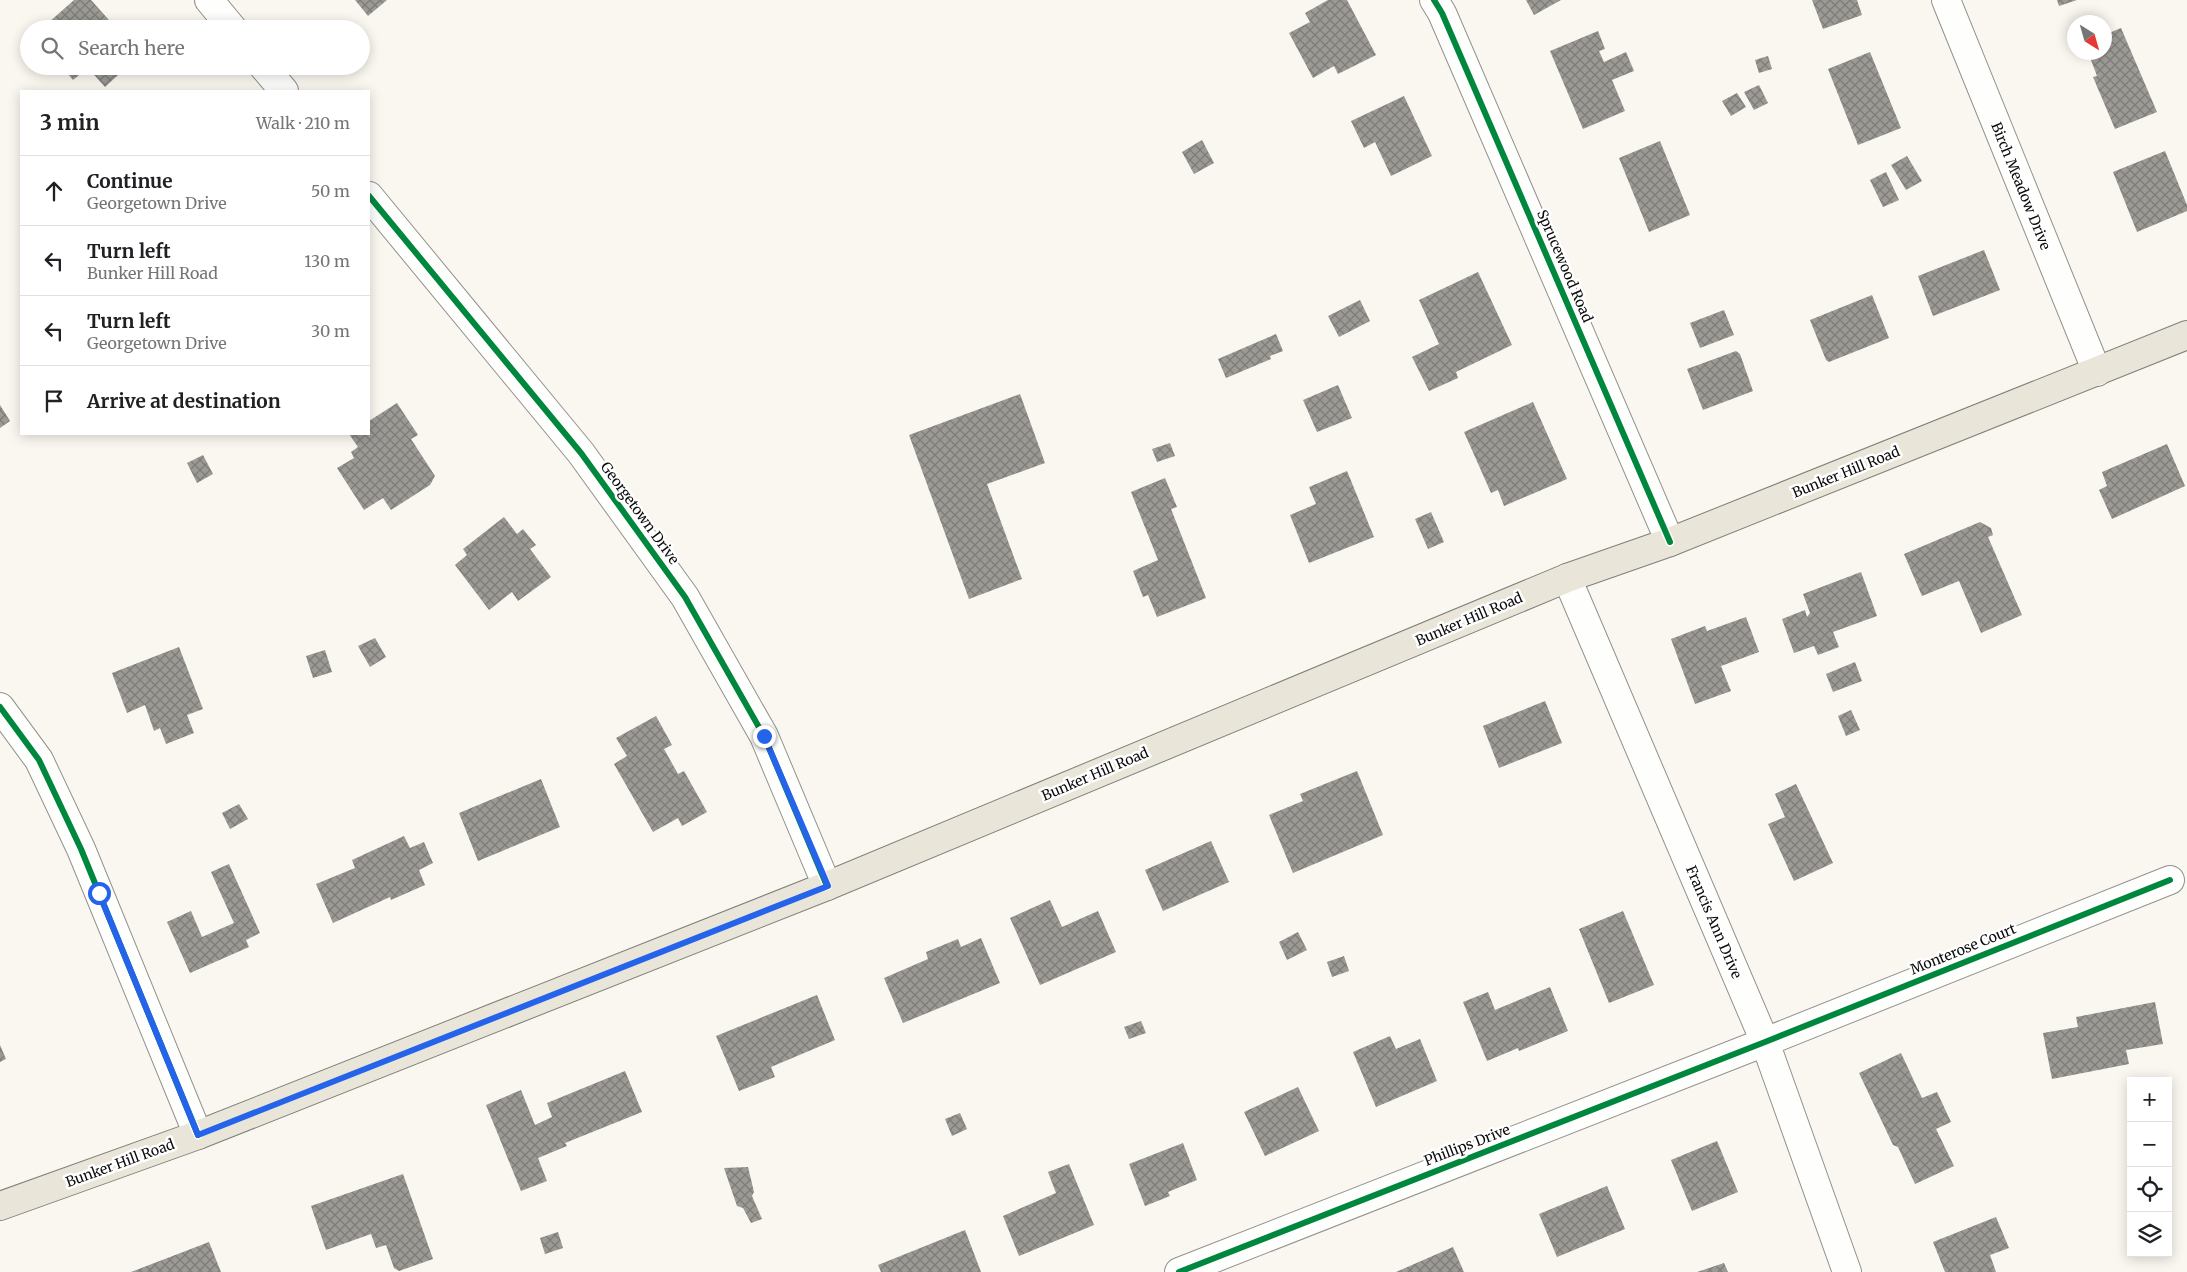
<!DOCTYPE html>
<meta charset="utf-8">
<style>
:root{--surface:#fff;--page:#f6f6f6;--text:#202124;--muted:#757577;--line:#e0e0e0}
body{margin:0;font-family:Merriweather,serif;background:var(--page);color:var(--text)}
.controls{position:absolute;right:15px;bottom:15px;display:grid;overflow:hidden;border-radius:0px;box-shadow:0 2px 12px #0003}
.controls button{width:45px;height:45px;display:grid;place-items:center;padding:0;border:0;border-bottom:1px solid var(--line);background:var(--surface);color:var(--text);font:25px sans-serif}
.compass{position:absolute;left:2067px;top:15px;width:45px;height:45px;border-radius:50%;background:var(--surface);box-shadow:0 2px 12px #0003;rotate:143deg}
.stop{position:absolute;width:15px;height:15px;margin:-11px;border:4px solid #2563eb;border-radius:50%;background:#fff}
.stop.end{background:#2563eb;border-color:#fff;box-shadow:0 1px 5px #0008}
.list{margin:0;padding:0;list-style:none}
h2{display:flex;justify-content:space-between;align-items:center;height:65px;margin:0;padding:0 20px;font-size:21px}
h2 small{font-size:16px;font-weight:400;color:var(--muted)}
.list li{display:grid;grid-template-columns:32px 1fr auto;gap:15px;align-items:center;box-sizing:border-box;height:70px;padding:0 20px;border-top:1px solid var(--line)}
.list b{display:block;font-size:19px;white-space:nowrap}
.list p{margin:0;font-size:16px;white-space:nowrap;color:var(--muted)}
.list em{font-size:16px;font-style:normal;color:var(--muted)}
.icon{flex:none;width:28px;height:28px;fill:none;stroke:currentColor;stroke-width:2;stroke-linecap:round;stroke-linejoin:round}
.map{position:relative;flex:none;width:2187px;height:1272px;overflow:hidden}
.search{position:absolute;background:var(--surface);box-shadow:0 2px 12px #0003;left:20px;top:20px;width:350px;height:55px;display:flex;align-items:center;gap:12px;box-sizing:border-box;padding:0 18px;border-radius:28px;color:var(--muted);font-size:19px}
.panel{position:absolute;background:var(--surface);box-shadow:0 2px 12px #0003;left:20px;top:90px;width:350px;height:345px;border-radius:0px}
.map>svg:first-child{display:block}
.building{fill:url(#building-cross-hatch)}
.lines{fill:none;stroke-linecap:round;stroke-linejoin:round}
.minor-casing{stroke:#92918e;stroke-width:30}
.major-casing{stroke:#7f7f7b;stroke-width:30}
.minor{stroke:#fefefd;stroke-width:28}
.major{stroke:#e9e6d9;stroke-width:28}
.cycleway-casing{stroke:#fff;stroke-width:9}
.cycleway{stroke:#00873e;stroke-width:6}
.route{stroke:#2563eb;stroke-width:6}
.labels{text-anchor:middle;stroke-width:5;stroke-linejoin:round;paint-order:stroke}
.street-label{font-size:14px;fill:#0b0b0b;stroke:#fff}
</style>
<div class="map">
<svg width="2187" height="1272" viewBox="0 0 2187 1272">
<defs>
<pattern id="building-cross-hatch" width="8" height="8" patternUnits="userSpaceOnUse" patternTransform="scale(1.25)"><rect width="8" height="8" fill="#9c9a95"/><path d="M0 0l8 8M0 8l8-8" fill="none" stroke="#7d7c78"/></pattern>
</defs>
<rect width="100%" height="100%" fill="#f9f7ef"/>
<!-- building -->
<path class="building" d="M74 0H91L117 29H53L48 23Z
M355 0H387L368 16Z
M1328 0H1347L1376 55 1338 74 1334 66 1313 78 1289 33 1310 22 1305 13Z
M1526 0H1561L1534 15Z
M1812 0H1857L1862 15 1823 29Z
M2057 0H2077L2059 6Z
M2121 28 2157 112 2115 129 2093 77 2097 76 2088 52H2104V35Z
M1598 31 1605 49 1599 51 1604 62 1626 52 1634 71 1612 80 1625 111 1583 129 1550 51Z
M1870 52 1901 128 1858 145 1828 69Z
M1768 56 1772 69 1759 73 1755 60Z
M61 66H128L105 87 88 68 73 80Z
M1759 85 1768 103 1754 110 1744 92Z
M1737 93 1746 107 1731 116 1722 101Z
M1404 96 1432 156 1391 176 1375 142 1364 148 1351 121Z
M1202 140 1214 163 1194 174 1182 152Z
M1660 141 1690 215 1649 232 1619 158Z
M2165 151 2187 205V211L2137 232 2113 172Z
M1907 156 1922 181 1906 190 1891 165Z
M1886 172 1899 200 1883 207 1870 180Z
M1984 250 2000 290 1933 316 1918 276Z
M1478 272 1512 345 1456 372 1458 378 1429 391 1412 357 1439 344 1419 300Z
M1872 295 1889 338 1829 362 1826 360 1810 320Z
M1360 300 1370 321 1339 337 1328 316Z
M1724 310 1734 335 1700 348 1690 323Z
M1276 334 1283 351 1270 356 1271 359 1226 378 1218 359Z
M1736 351 1740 354 1753 391 1703 410 1687 369Z
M1338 385 1352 418 1317 432 1303 400Z
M1020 394 1045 463 987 484 1022 579 969 599 909 435Z
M1533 402 1567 479 1504 506 1498 490 1491 493 1464 432Z
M397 403 418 435 411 439 435 476 430 485 391 510 383 498 364 510 337 468 354 458 351 452 358 447 349 434H369V421Z
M0 405 10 421 0 428Z
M1170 443 1175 456 1157 462 1152 449Z
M2167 444 2185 486 2112 519 2099 490 2107 486 2102 472Z
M203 455 213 474 197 483 187 463Z
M1347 471 1374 537 1309 563 1290 515 1316 504 1309 487Z
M1165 478 1177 507 1171 509 1206 598 1157 617 1148 595 1143 597 1133 571 1158 560 1131 492Z
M1431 512 1444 542 1428 549 1415 519Z
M504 517 517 534 523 529 536 545 530 549 551 577 518 601 512 592 489 610 455 565 467 555 463 549Z
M1980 522 1991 528 1993 535 1988 537 2022 615 1981 633 1959 581 1922 596 1904 554Z
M1861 572 1877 616 1833 632 1839 647 1818 655 1814 646 1794 653 1782 619 1805 610 1807 617 1810 613 1803 594Z
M1746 617 1759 652 1721 666 1731 691 1695 704 1671 639 1705 626 1707 631Z
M375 638 386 657 370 667 358 646Z
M179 647 203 709 187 715 194 733 166 744 160 728 154 731 145 705 127 713 112 673Z
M325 650 332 672 313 678 306 656Z
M1855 662 1862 681 1833 692 1826 674Z
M1545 701 1562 743 1499 768 1483 726Z
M1851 710 1860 730 1846 736 1838 716Z
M656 716 672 745 664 749 678 774 684 771 707 812 682 826 678 818 653 832 614 764 627 756 616 738Z
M1357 771 1383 835 1293 873 1269 815 1303 801 1300 794Z
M541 779 560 827 478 861 459 813Z
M1796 784 1833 863 1794 881 1768 824 1785 817 1775 794Z
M239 804 248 819 230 829 222 813Z
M404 836 410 848 424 842 433 863 419 870 425 885 391 900 390 897 333 923 316 884 355 868 352 860Z
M1211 841 1229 882 1163 911 1145 870Z
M229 864 260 933 246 940 249 947 190 973 167 922 191 911 202 937 234 923 211 872Z
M1050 900 1062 927 1098 911 1116 952 1040 985 1010 918Z
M1623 911 1654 985 1609 1003 1579 929Z
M1298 932 1307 950 1287 960 1279 942Z
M981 938 1000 983 903 1023 884 978 928 959 926 952 958 939 961 947Z
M1344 956 1349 971 1332 977 1327 962Z
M1550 987 1568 1031 1519 1051 1518 1048 1487 1061 1463 1002 1488 992 1495 1010Z
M817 995 835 1040 771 1067 775 1077 739 1091 716 1036Z
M2155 1002 2163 1044 2126 1050 2129 1064 2052 1079 2043 1033 2078 1027 2076 1017Z
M1141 1021 1146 1033 1129 1039 1124 1027Z
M1390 1036 1396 1049 1420 1039 1437 1081 1376 1107 1353 1052Z
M0 1045 6 1059 0 1062Z
M1901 1053 1922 1098 1937 1092 1951 1122 1936 1129 1954 1166 1915 1184 1898 1147 1893 1145 1859 1073Z
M625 1071 642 1112 565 1143 567 1146 538 1158 547 1181 521 1191 486 1105 521 1090 535 1125 552 1117 547 1103Z
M1298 1087 1319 1131 1265 1156 1244 1112Z
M960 1113 967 1129 952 1136 945 1119Z
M1717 1141 1738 1192 1692 1211 1671 1160Z
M1183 1143 1197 1180 1168 1192 1170 1196 1145 1206 1129 1164Z
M1069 1164 1094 1225 1019 1256 1003 1216 1056 1193 1048 1172Z
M748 1167 754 1192 752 1196 762 1219 751 1223 743 1208 737 1206 724 1168Z
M403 1174 433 1259 399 1271 394 1268 386 1245 376 1248 371 1234 326 1250 311 1206Z
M1607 1186 1625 1229 1557 1257 1539 1214Z
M1996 1217 2009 1248 1990 1255 1996 1272H1945L1933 1242Z
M965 1230 981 1272H881L878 1265Z
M558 1232 563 1248 545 1254 540 1238Z
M209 1242 221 1272H131Z
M1453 1247 1464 1272H1396Z
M1724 1263 1728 1272H1697Z"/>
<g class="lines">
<!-- minor casing -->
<g class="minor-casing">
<path id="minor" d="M209 0 233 29
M1434 0 1442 13 1670 542
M1946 0 2097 372
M263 66 284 91
M369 196 581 453 685 597 764 736 827 886
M1567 578 1765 1042 1847 1272
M0 707 39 760 81 849 198 1135
M1179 1272 1765 1042 2170 880"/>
</g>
<!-- major casing -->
<g class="major-casing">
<path id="major" d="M0 1206 198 1135 827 886 1567 578 1670 542 2187 335"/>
</g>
<!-- minor -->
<use href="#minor" class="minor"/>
<!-- major -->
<use href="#major" class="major"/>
<!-- cycleway casing -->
<g class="cycleway-casing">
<path id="cycleway" d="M1434 0 1442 13 1670 542
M369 196 581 453 685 597 764 736 827 886
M0 707 39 760 81 849 198 1135
M1179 1272 1765 1042 2170 880"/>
</g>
<!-- cycleway -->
<use href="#cycleway" class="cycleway"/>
</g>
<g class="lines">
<!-- route -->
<path class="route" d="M99 893 198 1135 828 886 764 736"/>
</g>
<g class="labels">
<!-- street labels -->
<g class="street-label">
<text transform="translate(2021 186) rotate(68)" y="5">Birch Meadow Drive</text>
<text transform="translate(1565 266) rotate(67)" y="5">Sprucewood Road</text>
<text transform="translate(1846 472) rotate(-22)" y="5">Bunker Hill Road</text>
<text transform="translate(640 513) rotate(54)" y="5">Georgetown Drive</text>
<text transform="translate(1469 619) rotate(-23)" y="5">Bunker Hill Road</text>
<text transform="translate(1095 774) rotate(-23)" y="5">Bunker Hill Road</text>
<text transform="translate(1714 922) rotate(67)" y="5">Francis Ann Drive</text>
<text transform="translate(1963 949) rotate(-22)" y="5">Monterose Court</text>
<text transform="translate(1467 1145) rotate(-21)" y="5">Phillips Drive</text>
<text transform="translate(120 1163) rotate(-20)" y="5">Bunker Hill Road</text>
</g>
</g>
</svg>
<div class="controls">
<button>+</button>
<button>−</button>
<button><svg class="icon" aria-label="locate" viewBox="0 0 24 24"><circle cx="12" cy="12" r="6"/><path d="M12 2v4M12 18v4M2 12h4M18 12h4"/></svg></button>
<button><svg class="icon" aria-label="layers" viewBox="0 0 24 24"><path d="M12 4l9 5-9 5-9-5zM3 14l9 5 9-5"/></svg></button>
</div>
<svg class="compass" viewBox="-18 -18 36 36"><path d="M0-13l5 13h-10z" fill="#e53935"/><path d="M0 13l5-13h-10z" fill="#757577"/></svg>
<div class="stop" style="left:99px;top:893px"></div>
<div class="stop end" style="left:764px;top:736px"></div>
<div class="search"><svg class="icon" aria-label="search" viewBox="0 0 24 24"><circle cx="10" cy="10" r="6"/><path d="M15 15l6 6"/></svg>Search here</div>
<section class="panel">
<h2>3 min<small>Walk · 210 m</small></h2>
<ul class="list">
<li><svg class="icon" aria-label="ahead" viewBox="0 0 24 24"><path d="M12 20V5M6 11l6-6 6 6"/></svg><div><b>Continue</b><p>Georgetown Drive</p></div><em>50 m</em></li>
<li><svg class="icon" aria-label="left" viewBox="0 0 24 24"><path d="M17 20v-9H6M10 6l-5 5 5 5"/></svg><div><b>Turn left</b><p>Bunker Hill Road</p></div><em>130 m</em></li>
<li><svg class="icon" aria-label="left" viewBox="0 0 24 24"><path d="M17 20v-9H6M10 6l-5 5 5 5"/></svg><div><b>Turn left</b><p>Georgetown Drive</p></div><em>30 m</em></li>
<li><svg class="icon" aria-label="arrive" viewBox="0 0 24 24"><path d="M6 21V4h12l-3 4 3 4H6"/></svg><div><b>Arrive at destination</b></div></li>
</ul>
</section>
</div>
